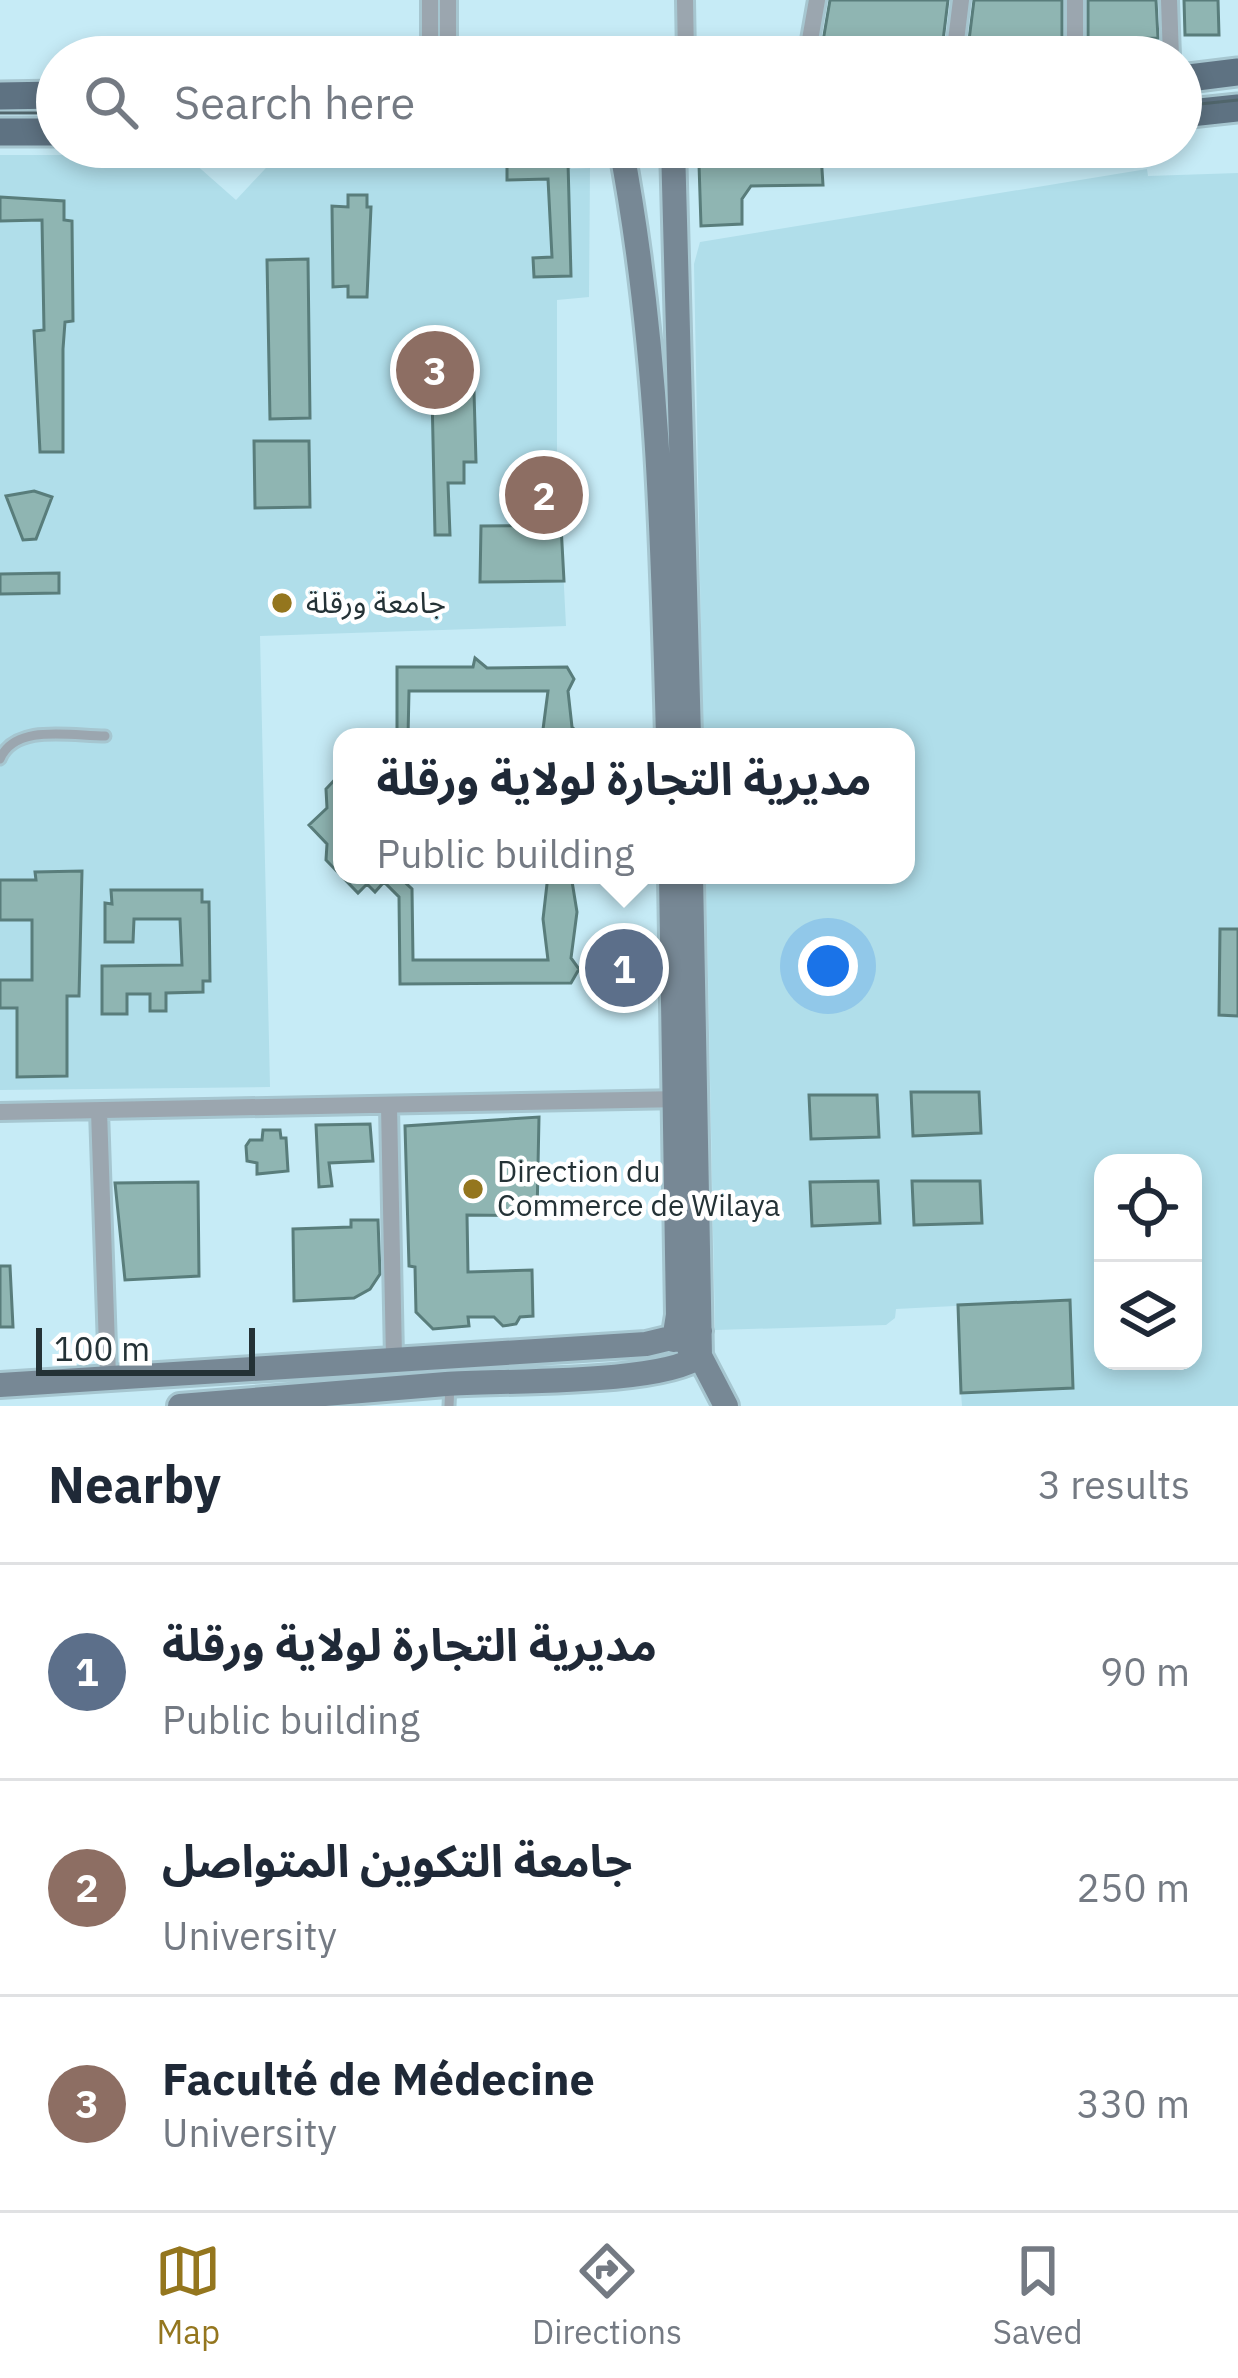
<!DOCTYPE html>
<meta charset="utf-8">
<style>
:root{--surface:#fff;--page:#f6f6f7;--text:#1f2937;--muted:#747a83;--line:#e0e1e3;--accent:#94761e}
body{margin:0;font-family:"IBM Plex Sans","Noto Sans Arabic",sans-serif;background:var(--page);color:var(--text)}
.controls{position:absolute;right:36px;bottom:36px;display:grid;overflow:hidden;border-radius:24px;box-shadow:0 6px 18px #0003}
.controls button{width:108px;height:108px;display:grid;place-items:center;padding:0;border:0;border-bottom:3px solid var(--line);background:var(--surface);color:var(--text);font:60px sans-serif}
.scale{position:absolute;left:36px;bottom:30px;width:219px;box-sizing:border-box;padding-left:12px;border:6px solid #243236;border-top:0;font-size:33px;line-height:42px;white-space:nowrap;color:#243236;-webkit-text-stroke:9px #fff;paint-order:stroke}
.you{position:absolute;left:828px;top:966px;width:42px;height:42px;margin:-30px;border:9px solid #fff;border-radius:50%;background:#1a73e8;box-shadow:0 0 0 18px #1a73e833}
.badge{display:grid;place-items:center;width:78px;height:78px;border-radius:50%;background:var(--accent);color:#fff;font-size:39px;font-weight:700}
.pin{position:absolute;translate:-50% -50%;border:6px solid #fff;box-shadow:0 3px 12px #0006}
.popup{position:absolute;left:333px;top:728px;width:582px;height:156px;box-sizing:border-box;display:grid;place-content:center;border-radius:24px;background:var(--surface);filter:drop-shadow(0 3px 9px #0005);font-size:39px;white-space:nowrap;color:var(--muted)}
.popup b{font-size:45px;color:var(--text)}
.popup::after{content:'';position:absolute;left:50%;top:100%;margin-left:-24px;border:24px solid transparent;border-top-color:var(--surface)}
.list{margin:0;padding:0;list-style:none}
h2{display:flex;justify-content:space-between;align-items:center;height:156px;margin:0;padding:0 48px;font-size:51px}
h2 small{font-size:39px;font-weight:400;color:var(--muted)}
.list li{display:grid;grid-template-columns:78px 1fr auto;gap:36px;align-items:center;box-sizing:border-box;height:216px;padding:0 48px;border-top:3px solid var(--line)}
.list b{display:block;font-size:45px;white-space:nowrap}
.list p{margin:0;font-size:39px;white-space:nowrap;color:var(--muted)}
.list em{font-size:39px;font-style:normal;color:var(--muted)}
.icon{flex:none;width:66px;height:66px;fill:none;stroke:currentColor;stroke-width:2;stroke-linecap:round;stroke-linejoin:round}
.map{position:relative;flex:none;width:1238px;height:1406px;overflow:hidden}
.search{position:absolute;background:var(--surface);box-shadow:0 6px 18px #0003;left:36px;right:36px;top:36px;height:132px;display:flex;align-items:center;gap:30px;box-sizing:border-box;padding:0 42px;border-radius:66px;color:var(--muted);font-size:45px}
.sheet{height:804px;background:var(--surface)}
nav{display:flex;justify-content:space-around;align-items:center;box-sizing:border-box;height:168px;border-top:3px solid var(--line);background:var(--surface);font-size:33px;color:var(--muted)}
nav a{display:grid;justify-items:center;gap:6px}
nav .on{color:var(--accent)}
.map>svg:first-child{display:block}
.built{fill:#b0deea;fill-rule:evenodd}
.building{fill:#8fb5b2;stroke:#597d7b;stroke-width:3}
.lines{fill:none;stroke-linecap:round;stroke-linejoin:round}
.lane-casing{stroke:#a6c6d0;stroke-width:15}
.street-casing{stroke:#a6c6d0;stroke-width:22}
.secondary-casing{stroke:#a6c6d0;stroke-width:30}
.primary-casing{stroke:#a6c6d0;stroke-width:33}
.lane{stroke:#9ba6af;stroke-width:9}
.street{stroke:#9ba6af;stroke-width:16}
.secondary{stroke:#778895;stroke-width:24}
.primary{stroke:#5e7282;stroke-width:27}
.tram{stroke:#50656b;stroke-width:3}
.poi-dot{fill:#94761e;stroke:#fff;stroke-width:4.5}
.labels{text-anchor:middle;stroke-width:9;stroke-linejoin:round;paint-order:stroke}
.poi-label{font-size:30px;fill:#243236;stroke:#fff;text-anchor:start}
</style>
<div class="map">
<svg width="1238" height="1406" viewBox="0 0 1238 1406">
<rect width="100%" height="100%" fill="#c6ebf6"/>
<!-- built -->
<path class="built" d="M0 155H185L236 200 278 155 570 156 571 169 590 168 589 297 557 300V451L566 626 260 636 270 1087 0 1090Z
M1147 169 1148 176 1238 173V1406H962L961 1393 1073 1388 1070 1300 896 1309 895 1318 886 1325 715 1330 706 875H906V737H703L694 264 700 242ZM1103 1163H1193V1361H1103Z"/>
<!-- building -->
<path class="building" d="M830 0H948L942 49 822 47Z
M974 0H1062V43L1031 46 1032 57H1014L1016 46 969 40Z
M1088 0H1156L1158 38 1088 40Z
M1184 0H1218L1219 35H1185Z
M736 148 738 158 821 154 823 185 751 186 742 199V224L701 226 699 164 712 150Z
M568 162 571 276 534 277 533 258 552 257 548 179 507 180V163Z
M348 195H367V207H371L367 297H348V286L333 287 332 206 348 207Z
M0 197 64 201V220L72 221 73 321 65 322 63 349V452H40L34 331 44 330 42 220 0 221Z
M308 259 310 418 270 419 267 260Z
M474 392 476 462H464V483H448L450 535H435L432 393Z
M254 441H309L310 507 255 508Z
M34 491 52 497 36 539 23 540 6 496Z
M561 525 564 581 480 582 481 526Z
M59 573V593L0 594V574Z
M475 658 487 668 567 667 574 679 568 691 572 727 582 737H542L548 691H409L408 737H397V667H473Z
M342 772V875H397L412 889 413 960H548L543 919 548 875H571L577 912 571 958 579 969 571 983 400 984 399 897 384 882 375 892 367 884 358 893 326 860 327 844 309 825 327 808 326 789Z
M82 871 79 996H67V1076L17 1077V1008H0V980H32V920H0V880H36L35 872Z
M111 890H202V902H209L210 981H203V992L166 993V1011H150V994H127V1014H102V966L182 965 180 919H134L133 942H105V903L112 904Z
M1220 929H1238V1016L1219 1015Z
M911 1092H979L981 1133 913 1136Z
M809 1095H877L879 1137 811 1139Z
M539 1117 537 1216 467 1215 468 1272 532 1270 533 1316 520 1317 516 1324 503 1326 494 1317H468L469 1326 433 1329 416 1312 415 1267 409 1266 405 1126Z
M370 1124 373 1161 329 1163 332 1186 319 1187 316 1125Z
M263 1130H280L281 1138H286L288 1171 257 1174V1163L247 1161 246 1146 250 1140H262Z
M878 1181 880 1223 812 1226 810 1182Z
M912 1181H980L982 1223 914 1225Z
M198 1182 199 1276 125 1280 115 1183Z
M351 1220H378L380 1274 370 1289 354 1298 294 1301 293 1229 351 1227Z
M0 1266H10L13 1327H0Z
M1070 1300 1073 1388 961 1393 958 1305Z"/>
<g class="lines">
<!-- lane casing -->
<g class="lane-casing">
<path id="lane" d="M0 759C15 723 72 736 105 736
M449 1406 450 1384"/>
</g>
<!-- street casing -->
<g class="street-casing">
<path id="street" d="M448 0V57
M685 0 686 57
M1075 0V47L1089 57
M1169 0 1171 57
M430 57V0
M807 57 817 0
M954 57 961 0
M1100 57 1171 56
M389 1106 394 1358
M99 1111 108 1376
M0 1112 682 1099"/>
</g>
<!-- secondary casing -->
<g class="secondary-casing">
<path id="secondary" d="M621 147C658 341 663 540 668 737
M673 147 689 737
M671 875 678 1315 674 1340
M689 1348 700 1356 726 1406
M0 1385 646 1344 700 1331
M180 1406C269 1399 357 1391 446 1384 502 1380 661 1385 700 1356L691 875"/>
</g>
<!-- primary casing -->
<g class="primary-casing">
<path id="primary" d="M1181 79 1238 72
M0 96 57 95
M1181 114 1238 108
M0 132H57"/>
</g>
<!-- lane -->
<use href="#lane" class="lane"/>
<!-- street -->
<use href="#street" class="street"/>
<!-- secondary -->
<use href="#secondary" class="secondary"/>
<!-- primary -->
<use href="#primary" class="primary"/>
<!-- tram -->
<path class="tram" d="M1181 106 1238 100
M0 113H57"/>
</g>
<!-- markers -->
<g class="poi-dot">
<circle cx="282" cy="603" r="12"/>
<circle cx="473" cy="1189" r="12"/>
</g>
<g class="labels">
<!-- poi labels -->
<g class="poi-label">
<text x="306" y="613">جامعة ورقلة</text>
<text x="497" y="1182">Direction du<tspan x="497" dy="34">Commerce de Wilaya</tspan></text>
</g>
</g>
</svg>
<div class="controls">
<button><svg class="icon" aria-label="locate" viewBox="0 0 24 24"><circle cx="12" cy="12" r="6"/><path d="M12 2v4M12 18v4M2 12h4M18 12h4"/></svg></button>
<button><svg class="icon" aria-label="layers" viewBox="0 0 24 24"><path d="M12 4l9 5-9 5-9-5zM3 14l9 5 9-5"/></svg></button>
</div>
<div class="scale">100 m</div>
<div class="you"></div>
<div class="pin badge" style="left:624px;top:968px;background:#5c6f8a">1</div>
<div class="popup"><b>مديرية التجارة لولاية ورقلة</b>Public building</div>
<div class="pin badge" style="left:544px;top:495px;background:#8d6e63">2</div>
<div class="pin badge" style="left:435px;top:370px;background:#8d6e63">3</div>
<div class="search"><svg class="icon" aria-label="search" viewBox="0 0 24 24"><circle cx="10" cy="10" r="6"/><path d="M15 15l6 6"/></svg>Search here</div>
</div>
<section class="sheet">
<h2>Nearby<small>3 results</small></h2>
<ul class="list">
<li><span class="badge" style="background:#5c6f8a">1</span><div><b>مديرية التجارة لولاية ورقلة</b><p>Public building</p></div><em>90 m</em></li>
<li><span class="badge" style="background:#8d6e63">2</span><div><b>جامعة التكوين المتواصل</b><p>University</p></div><em>250 m</em></li>
<li><span class="badge" style="background:#8d6e63">3</span><div><b>Faculté de Médecine</b><p>University</p></div><em>330 m</em></li>
</ul>
</section>
<nav>
<a class="on"><svg class="icon" aria-label="map" viewBox="0 0 24 24"><path d="M3 6l6-2 6 2 6-2v14l-6 2-6-2-6 2zM9 4v14M15 6v14"/></svg>Map</a>
<a><svg class="icon" aria-label="directions" viewBox="0 0 24 24"><path d="M12 3l9 9-9 9-9-9zM9 14v-3h6M13 9l2 2-2 2"/></svg>Directions</a>
<a><svg class="icon" aria-label="saved" viewBox="0 0 24 24"><path d="M7 4h10v16l-5-4-5 4z"/></svg>Saved</a>
</nav>
